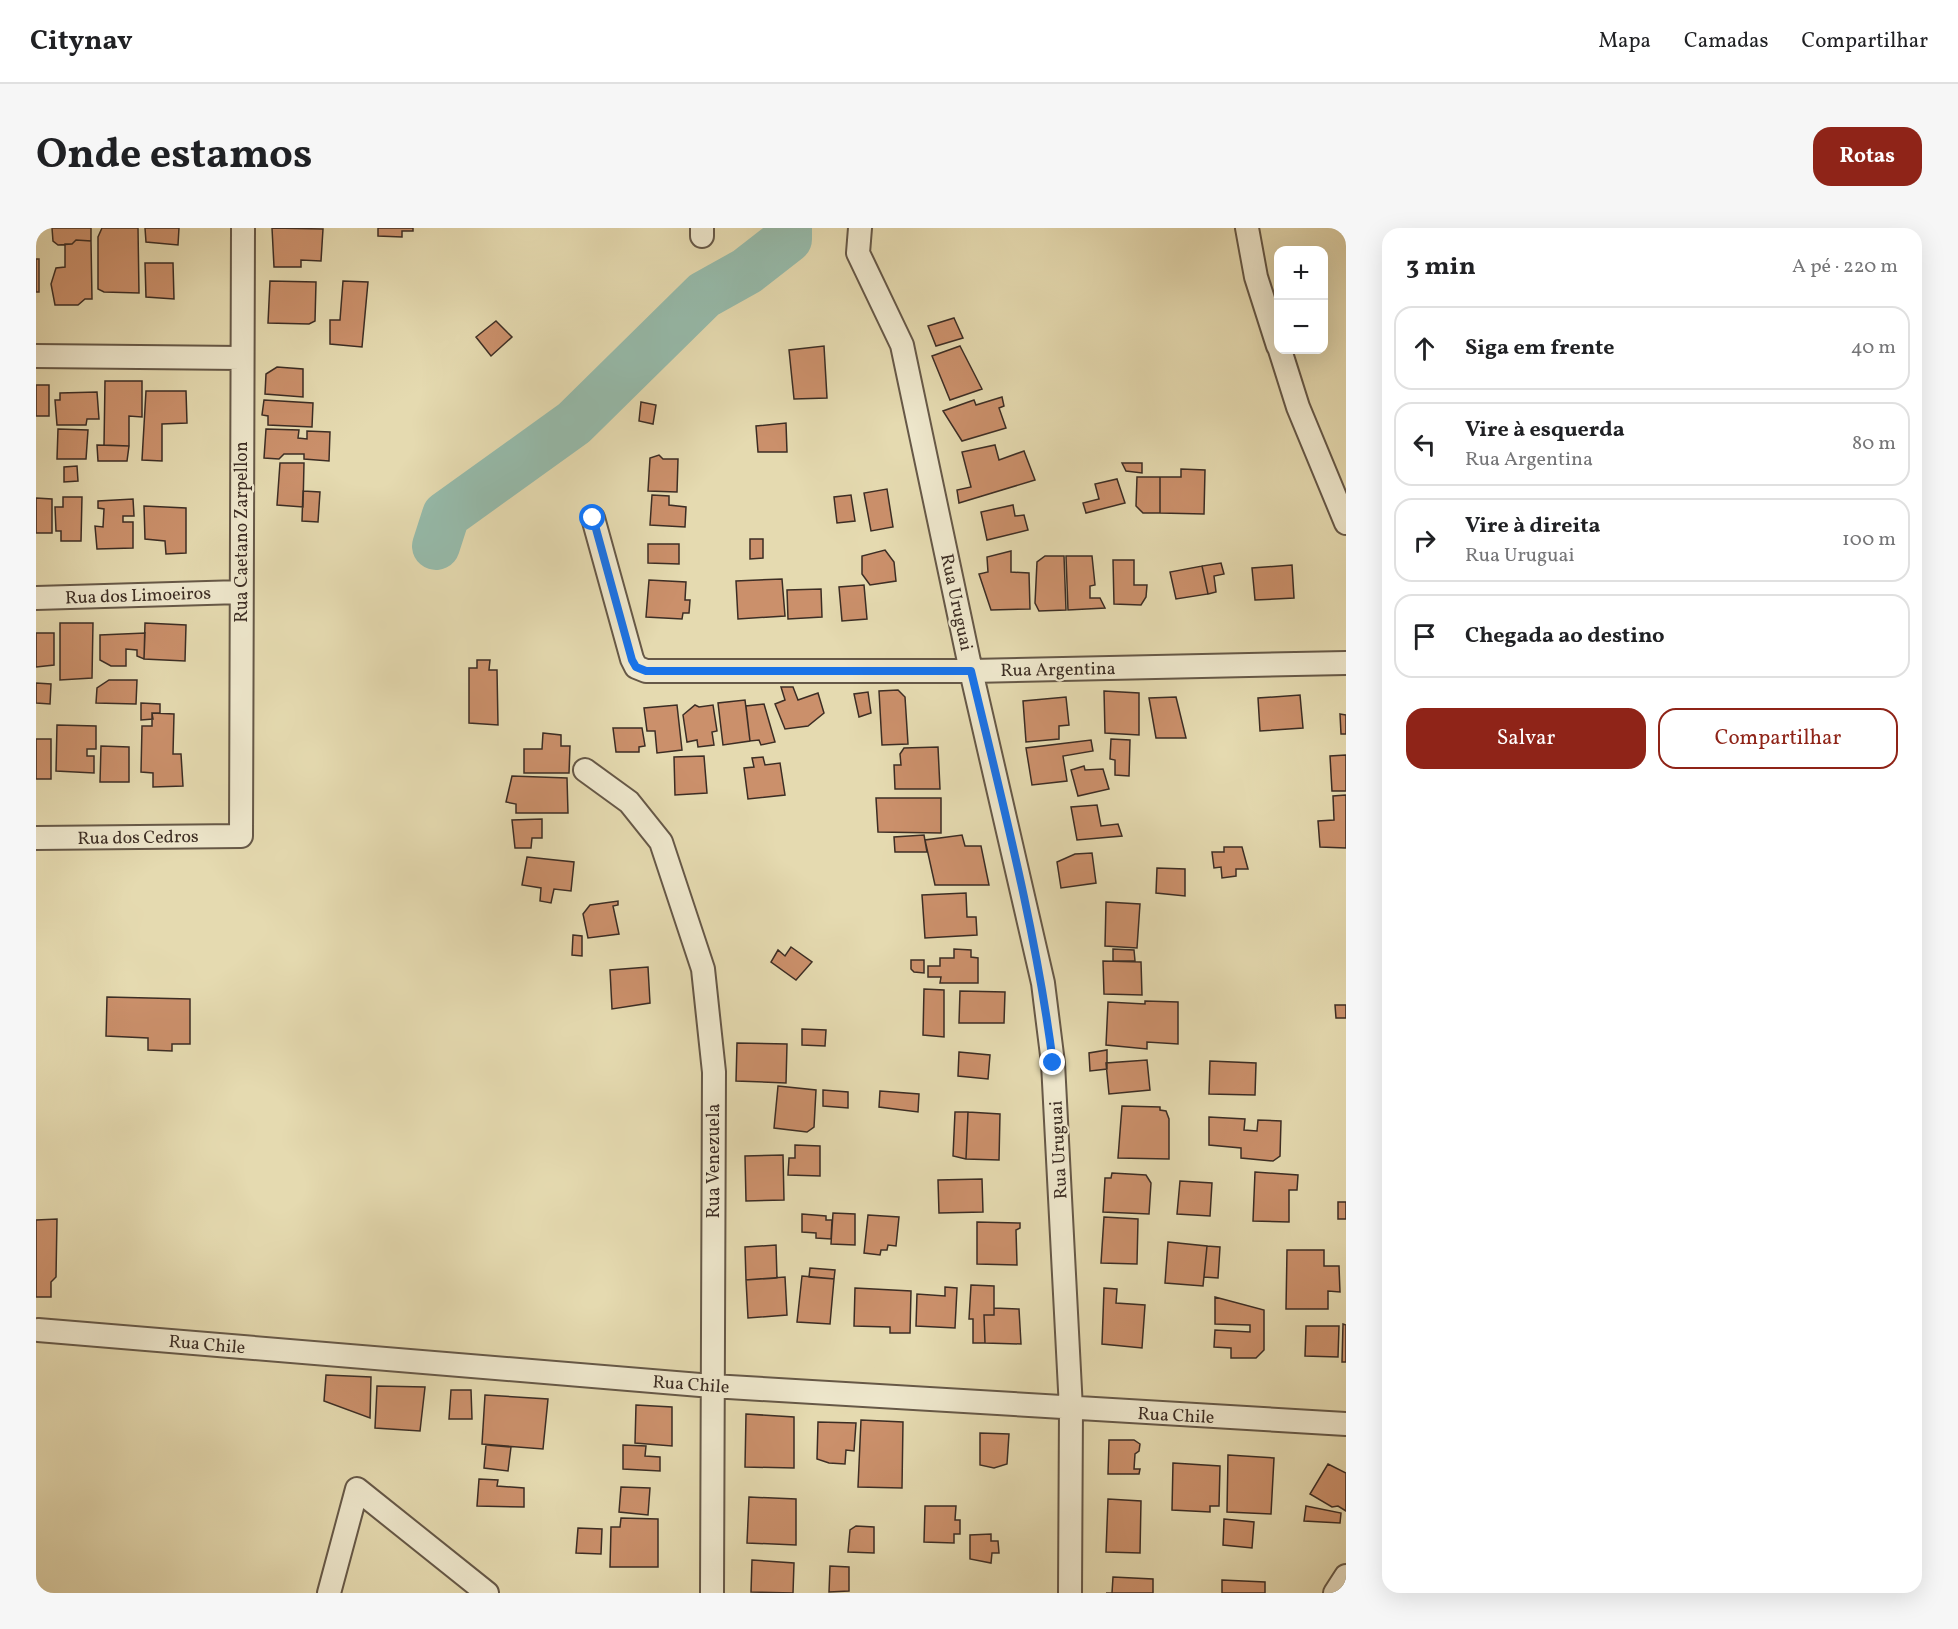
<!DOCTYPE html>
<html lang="pt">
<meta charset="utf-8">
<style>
:root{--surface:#fff;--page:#f6f6f6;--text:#202124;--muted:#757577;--line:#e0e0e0;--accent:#8f2418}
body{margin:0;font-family:Vollkorn,serif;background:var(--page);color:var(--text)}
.controls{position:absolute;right:18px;top:18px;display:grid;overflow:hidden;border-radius:12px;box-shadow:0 6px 24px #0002}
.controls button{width:54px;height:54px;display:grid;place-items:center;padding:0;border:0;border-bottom:2px solid var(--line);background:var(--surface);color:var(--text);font:30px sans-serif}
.stop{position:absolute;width:18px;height:18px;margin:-14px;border:4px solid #1a73e8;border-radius:50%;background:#fff}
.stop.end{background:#1a73e8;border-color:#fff;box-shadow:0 2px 6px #0008}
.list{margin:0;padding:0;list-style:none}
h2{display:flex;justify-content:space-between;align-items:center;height:78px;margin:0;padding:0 24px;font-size:26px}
h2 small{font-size:20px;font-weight:400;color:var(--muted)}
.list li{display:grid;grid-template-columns:39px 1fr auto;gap:18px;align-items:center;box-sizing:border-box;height:84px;margin:0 12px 12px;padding:0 12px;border:2px solid var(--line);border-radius:18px}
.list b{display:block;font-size:22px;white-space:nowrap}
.list p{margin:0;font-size:20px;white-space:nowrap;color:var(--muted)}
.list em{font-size:20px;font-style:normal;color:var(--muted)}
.actions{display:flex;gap:12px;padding:18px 24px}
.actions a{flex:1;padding:14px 0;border:2px solid var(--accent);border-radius:18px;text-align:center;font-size:21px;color:var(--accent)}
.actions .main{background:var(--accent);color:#fff}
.icon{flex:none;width:33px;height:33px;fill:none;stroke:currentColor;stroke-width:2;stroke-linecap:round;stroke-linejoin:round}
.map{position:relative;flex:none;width:1310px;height:1365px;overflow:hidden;border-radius:18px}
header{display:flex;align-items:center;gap:36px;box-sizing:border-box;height:84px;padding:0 30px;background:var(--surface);border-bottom:2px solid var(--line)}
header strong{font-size:28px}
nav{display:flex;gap:33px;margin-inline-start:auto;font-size:21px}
.intro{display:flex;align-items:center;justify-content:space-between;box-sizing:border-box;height:144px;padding:0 36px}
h1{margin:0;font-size:42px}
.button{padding:15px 27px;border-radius:18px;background:var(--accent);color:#fff;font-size:21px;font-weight:700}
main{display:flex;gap:36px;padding:0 36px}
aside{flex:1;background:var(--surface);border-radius:18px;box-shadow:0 6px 24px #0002}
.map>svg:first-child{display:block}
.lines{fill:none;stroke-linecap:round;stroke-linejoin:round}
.river{stroke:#96bbab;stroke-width:48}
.building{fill:#cb906b;stroke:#3c2d24;stroke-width:1.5}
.street-casing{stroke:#665847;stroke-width:26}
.street{stroke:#eee7cc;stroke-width:22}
.route{stroke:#1a73e8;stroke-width:8}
.labels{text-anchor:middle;stroke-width:4.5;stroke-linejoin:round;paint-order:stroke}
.street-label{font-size:18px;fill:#3c2d24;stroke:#eee7cc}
</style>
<header>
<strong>Citynav</strong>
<nav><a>Mapa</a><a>Camadas</a><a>Compartilhar</a></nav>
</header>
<div class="intro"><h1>Onde estamos</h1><a class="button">Rotas</a></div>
<main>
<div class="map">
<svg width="1310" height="1365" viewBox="0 0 1310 1365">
<rect width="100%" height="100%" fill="#e5dab0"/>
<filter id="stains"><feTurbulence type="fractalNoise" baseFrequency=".00333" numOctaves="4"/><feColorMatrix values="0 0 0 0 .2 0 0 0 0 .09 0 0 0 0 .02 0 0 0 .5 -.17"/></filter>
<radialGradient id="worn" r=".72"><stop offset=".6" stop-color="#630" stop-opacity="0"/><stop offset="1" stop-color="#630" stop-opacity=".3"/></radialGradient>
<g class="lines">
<!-- river -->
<path class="river" d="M400 318 410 287 538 195 668 67 711 43 752 11V0"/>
</g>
<!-- building -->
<path class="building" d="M16 0H55V13L40 12 36 16 22 17 17 13Z
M66 0H102L103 65 68 64 62 61V9Z
M109 0H143L142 17 110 14Z
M236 0 287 1 285 33 265 32V39H238Z
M342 0H377V3H366V9L342 8Z
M40 12 55 13 56 71H49L42 77H19L15 56 20 40 29 39V16H36Z
M0 31H3V64H0Z
M109 35H137L138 71 110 69Z
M234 53 280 54 279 93 273 96 232 95Z
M307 53 332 54 326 119 294 116V92H304Z
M918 90 927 110 900 118 892 98Z
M460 93 476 109 455 128 440 109Z
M788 118 791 170 758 171 753 122Z
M924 118 946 161 914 172 896 128Z
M241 139 267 141V169L229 166 230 146Z
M69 153H106V189L93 188V218L68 217Z
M0 157H13V188H0Z
M110 163H150L151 195 126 196V233L106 232Z
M61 164 63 191H51L50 197H21L19 172H24V165Z
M966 169 968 178 963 180 970 200 926 213 907 183 938 172 940 177Z
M228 172 277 175 276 199 232 197V188L226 187Z
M605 174 620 177 617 196 603 193Z
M750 195 751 224H722L720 198Z
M22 201 52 202 50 231H21Z
M230 201 263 202 262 210 271 211V203L294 204 293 233 268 231V226H248L243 231 228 230Z
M61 217 93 218 91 233H62Z
M959 217 963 232 988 223 999 252 923 275 921 262 935 259 926 224Z
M623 227 627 231H642L641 264 612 263 614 230Z
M244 235H268L267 279 241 277Z
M1086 235H1106V245L1090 243Z
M41 238 42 253 28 254V239Z
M1145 241 1169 242 1168 286 1124 285V249H1145Z
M1101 249H1124V285H1107L1100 278Z
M1081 251 1089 275 1050 285 1047 275 1063 271 1059 256Z
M851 261 857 299 835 303 828 265Z
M267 263 284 264 282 294 266 293Z
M616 267 633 268V277L650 279 649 299 614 297Z
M815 267 819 293 801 295 798 269Z
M27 269H46L45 313H25V303H20L19 279H27Z
M0 270 16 271V305H0Z
M97 271 98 288H87V294H97V320L61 321 59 298 67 299 68 281 62 280V273Z
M977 277 979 288 988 287 992 302 951 312 945 284Z
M108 278 150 280V325L130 326 129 313 109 311Z
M714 311H727V330L714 331Z
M612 316H643V336L612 335Z
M849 322 858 334 860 353 834 357 826 346V328Z
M975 323V344L993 345 994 381 955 382 943 346 952 344 951 329Z
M1009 328H1028L1030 382 1003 383 999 375 1001 334Z
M1030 328H1056L1059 357 1054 358V370H1064L1069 380 1032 382Z
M1077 332H1098V357H1111L1110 369 1105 377 1078 376Z
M1185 335 1188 346 1178 348 1180 364 1172 366 1166 338Z
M1256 337 1258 370 1219 372 1216 340Z
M1166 338 1172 366 1140 371 1134 344Z
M746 351 749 388 702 391 700 353Z
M613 352 650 354 649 372H654L653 385H647L646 391 610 389Z
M828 357 831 391 806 393 803 359Z
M785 361 786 389 752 391 751 362Z
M24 395H57L56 450 24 452Z
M109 395 150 397 149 433 108 431Z
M0 405H18V437L0 439Z
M109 405 108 431 101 428V422L90 421V438H75L64 432V407Z
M441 432H454L453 442H461L462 497 433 495V440H441Z
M73 452H101L100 476 60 475 61 460Z
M0 455 15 456 14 476 0 475Z
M745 459H757L762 472 782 465 788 485 772 498 749 501 739 476 749 472Z
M862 462 869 469 872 516 846 517 843 463Z
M1068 463 1103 465V507L1069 505Z
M832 464 835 485 823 489 818 466Z
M1264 467 1267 500 1224 503 1222 470Z
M1030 469 1033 497 1023 498V511L990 514 987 473Z
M1140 469 1150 510H1120L1113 470Z
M709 472 714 513 687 517 682 475Z
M105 475 124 476V485H116L117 491 105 492Z
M728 476 739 514 725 517 723 512 714 513 710 478Z
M641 477 646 522 621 525 619 503H611L608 480Z
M659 477 663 479 677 477 681 503 676 504 678 517 662 519 661 512 651 514 647 487Z
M116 485 138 486 137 526H145L147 558 117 559V545L105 544 106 498H116Z
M1304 486 1310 487V506H1305Z
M21 497 60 498V521H51V528H58V545L20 543Z
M577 500H606L609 518 603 519V524H580Z
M507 505 525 507V518H534L533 545H488V521H506Z
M0 511H15V551H0Z
M1075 511 1094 512 1093 548 1079 547V532L1074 531Z
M1055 512 1057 523 1027 528 1031 553 996 557 990 520Z
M65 518 93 519V554H64Z
M902 519 904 561H859L858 537H865L864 526 868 520Z
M1310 527V563H1296L1294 528Z
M668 528 671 565 639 567 638 529Z
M727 529 729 537 744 535 749 567 712 571 708 540 718 539 716 530Z
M1048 538 1049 542 1067 541 1073 561 1042 568 1035 542Z
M476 548 531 550 532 585H480V576L470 574Z
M1310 567V620L1284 619 1282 593 1298 592 1297 568Z
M840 570H905V605L842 604Z
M1061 577 1065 598 1082 596 1086 608 1041 612 1035 579Z
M506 591V610H496L495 620H479L476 592Z
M888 607 891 624H859L858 609Z
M926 607 929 618H945L953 657H899L889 612Z
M1188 619H1206L1212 641H1200V648L1186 650 1185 639 1178 640 1176 624H1188Z
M1056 625 1060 655 1025 660 1021 634 1039 626Z
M491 629 538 634 535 663 518 661 515 675 504 673 505 660 486 657Z
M1121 640 1149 641V668L1120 665Z
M930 665 931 689H940L941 707 889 710 886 667Z
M582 673V677L577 678 583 706 552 710 547 686 554 677Z
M1070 674 1104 676 1101 720 1069 718Z
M537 707 546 708V728L536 727Z
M755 719 776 734 760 752 735 734 742 722 749 728Z
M918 721 935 722V729L942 730V755H904L905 749H892V738H904V730H918Z
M1077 721 1098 722 1099 733H1077Z
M875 732H888V745L878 744 875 741Z
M1067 733 1105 734 1106 767 1068 766Z
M612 739 614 775 576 781 574 742Z
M888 761 908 762V809L887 807Z
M924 763 969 764 968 795H923Z
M71 769 154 771V816H136V823L112 822V810L70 808Z
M1109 773 1142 774V816L1111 814V821L1070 817 1072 774 1109 776Z
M1299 777H1310V790H1300Z
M766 801 790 802 789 818 766 817Z
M701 815 751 816 750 855 700 853Z
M1071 822V841L1054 843 1053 825Z
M923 824 954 827 952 851 922 848Z
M1111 832 1114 862 1073 866 1070 835Z
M1174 833 1220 835 1219 867 1173 866Z
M742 858 780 862 778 899 771 904 738 900Z
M787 862 812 864V880L787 878Z
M844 863 883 866 882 884 843 879Z
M1086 878 1124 879V882L1130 883 1133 891V931L1082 930Z
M919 884H932L930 931 917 928Z
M932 884 964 886 963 932 930 931Z
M1173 889 1209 891 1208 902 1221 903 1222 892 1245 893 1244 928 1237 933 1205 930V920L1173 917Z
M759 917 784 918V948L752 947 753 930H759Z
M747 927 748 972 710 973 709 928Z
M1219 944 1262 947 1261 962H1253V994L1217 993Z
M1076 945 1110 947 1115 955 1113 986 1067 984 1069 950H1075Z
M946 951 947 984 903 985 902 952Z
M1144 953 1176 955 1174 988 1141 986Z
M1302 974H1310V991H1302Z
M797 985 819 986V1017L795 1016Z
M766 986 790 988V992H796L795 1011 780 1010V1005L766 1004Z
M832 987 863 989 860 1018 852 1017 851 1022H845L844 1027 828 1025Z
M1068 989 1102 991 1101 1036 1065 1035Z
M21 991 20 1049 15 1054V1069H0V992Z
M941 994 984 995V1000L980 1002 981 1037 941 1036Z
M1132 1014 1171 1018 1167 1058 1129 1055Z
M740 1017 741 1050 710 1052 709 1019Z
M1171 1018 1184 1019 1182 1050 1168 1049Z
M1251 1022H1288V1038H1303L1304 1064 1292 1063V1081H1250Z
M774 1040 799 1042 798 1051 773 1049Z
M766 1048 798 1051 794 1096 761 1094Z
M749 1049 751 1087 712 1090 710 1052Z
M935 1057 958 1058V1087H948L949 1115H937V1091H933Z
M909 1059 921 1060 919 1100 880 1098 881 1066 909 1068Z
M819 1060 875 1063 874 1105H854V1099L818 1098Z
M1068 1060 1081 1061 1080 1075 1109 1077 1106 1120 1066 1116Z
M1179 1069 1228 1082V1122L1220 1130H1195V1120L1178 1119 1179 1102 1214 1104V1097L1179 1096Z
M958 1080 983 1081 985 1116 949 1115 948 1087H958Z
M1307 1096 1310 1097V1134H1306Z
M1270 1098H1303L1302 1129 1269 1128Z
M290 1147 335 1149 334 1190 288 1173Z
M341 1158 389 1159 384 1203 339 1200Z
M415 1162H435L436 1191H413Z
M449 1167 512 1171 507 1221 446 1216Z
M600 1177 636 1179V1218L599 1215Z
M710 1186 758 1189V1240L709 1239Z
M825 1192 867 1194 866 1260 822 1259Z
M782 1194 820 1195 818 1223 810 1222 809 1236 793 1235 781 1231Z
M944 1205 973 1206 971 1236 958 1240 944 1237Z
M1073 1212H1098L1104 1216 1103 1223 1099 1226 1098 1241H1104L1103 1246H1072Z
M450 1217 475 1219 472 1243 448 1240Z
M587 1217 610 1218 609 1228 624 1229V1243L587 1241Z
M1192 1227 1238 1230 1235 1286 1191 1284Z
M1137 1235 1184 1238 1183 1278H1174V1284L1136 1282Z
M1292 1236 1310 1245V1283L1302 1278 1296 1279 1274 1266Z
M443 1251 462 1252 461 1258 488 1260V1279L441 1278Z
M585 1259 614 1260 612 1287 583 1284Z
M713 1269 760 1271V1317L711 1315Z
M1072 1271 1105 1273 1104 1325 1070 1324Z
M889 1278H920L919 1292H924V1306H918V1315L888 1314Z
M1270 1278 1305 1285 1304 1295 1268 1293Z
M585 1290 622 1291V1339H574L575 1299H584Z
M1188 1291 1218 1294 1216 1320 1187 1317Z
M820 1298 838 1299V1325L812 1324 814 1302Z
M542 1300 566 1301 565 1326 540 1325Z
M955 1306V1313H962L963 1325H956L955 1335 934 1331V1307Z
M716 1332 758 1335 757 1365 715 1364Z
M794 1338 813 1339V1363L793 1364Z
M1077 1349 1117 1351V1365H1070H1076Z
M1186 1352 1229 1354V1365H1186Z"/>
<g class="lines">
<!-- street casing -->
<g class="street-casing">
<path id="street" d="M824 0 822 25 866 117 935 443 1007 755 1017 835 1035 1181 1034 1365
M1211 0 1220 49 1242 118
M666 8V0
M1244 122 1262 179 1310 295
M0 128 205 130
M557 290 596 431 600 439 610 443H935L1310 435
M0 370 205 364
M549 542 593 574 625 614 667 741 678 844 676 1365
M0 610 205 608 207 0
M2 1102 676 1158 1310 1196
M293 1365 321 1261 451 1365
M1299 1365 1310 1348"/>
</g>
<!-- street -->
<use href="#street" class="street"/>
</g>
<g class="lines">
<!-- route -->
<path class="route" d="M557 290 596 432 600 439 610 443H935C966 573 1000 702 1017 835"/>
</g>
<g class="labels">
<!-- street labels -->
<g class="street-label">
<text transform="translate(205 304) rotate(-90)" y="6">Rua Caetano Zarpellon</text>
<text transform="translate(102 367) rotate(-2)" y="6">Rua dos Limoeiros</text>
<text transform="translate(921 374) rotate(78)" y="6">Rua Uruguai</text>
<text transform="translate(1022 441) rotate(-1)" y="6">Rua Argentina</text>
<text transform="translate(102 609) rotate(-1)" y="6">Rua dos Cedros</text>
<text transform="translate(1022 922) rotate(-93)" y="6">Rua Uruguai</text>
<text transform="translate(677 933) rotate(-90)" y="6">Rua Venezuela</text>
<text transform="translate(171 1116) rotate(5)" y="6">Rua Chile</text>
<text transform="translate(655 1156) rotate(4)" y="6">Rua Chile</text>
<text transform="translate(1140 1187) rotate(3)" y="6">Rua Chile</text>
</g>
</g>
<rect width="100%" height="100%" filter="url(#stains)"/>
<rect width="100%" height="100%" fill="url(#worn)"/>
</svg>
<div class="controls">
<button>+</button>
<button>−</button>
</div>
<div class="stop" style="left:557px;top:290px"></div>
<div class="stop end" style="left:1017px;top:835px"></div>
</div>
<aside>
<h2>3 min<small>A pé · 220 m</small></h2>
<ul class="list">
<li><svg class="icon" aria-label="ahead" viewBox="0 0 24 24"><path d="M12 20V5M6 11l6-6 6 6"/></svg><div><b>Siga em frente</b></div><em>40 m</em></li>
<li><svg class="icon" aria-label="left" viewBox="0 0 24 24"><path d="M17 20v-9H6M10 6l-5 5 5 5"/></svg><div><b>Vire à esquerda</b><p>Rua Argentina</p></div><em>80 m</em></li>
<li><svg class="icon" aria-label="right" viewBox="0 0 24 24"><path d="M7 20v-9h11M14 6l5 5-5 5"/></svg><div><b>Vire à direita</b><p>Rua Uruguai</p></div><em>100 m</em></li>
<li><svg class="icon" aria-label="arrive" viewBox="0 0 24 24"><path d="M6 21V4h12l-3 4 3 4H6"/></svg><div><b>Chegada ao destino</b></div></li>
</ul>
<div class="actions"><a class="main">Salvar</a><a>Compartilhar</a></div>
</aside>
</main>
